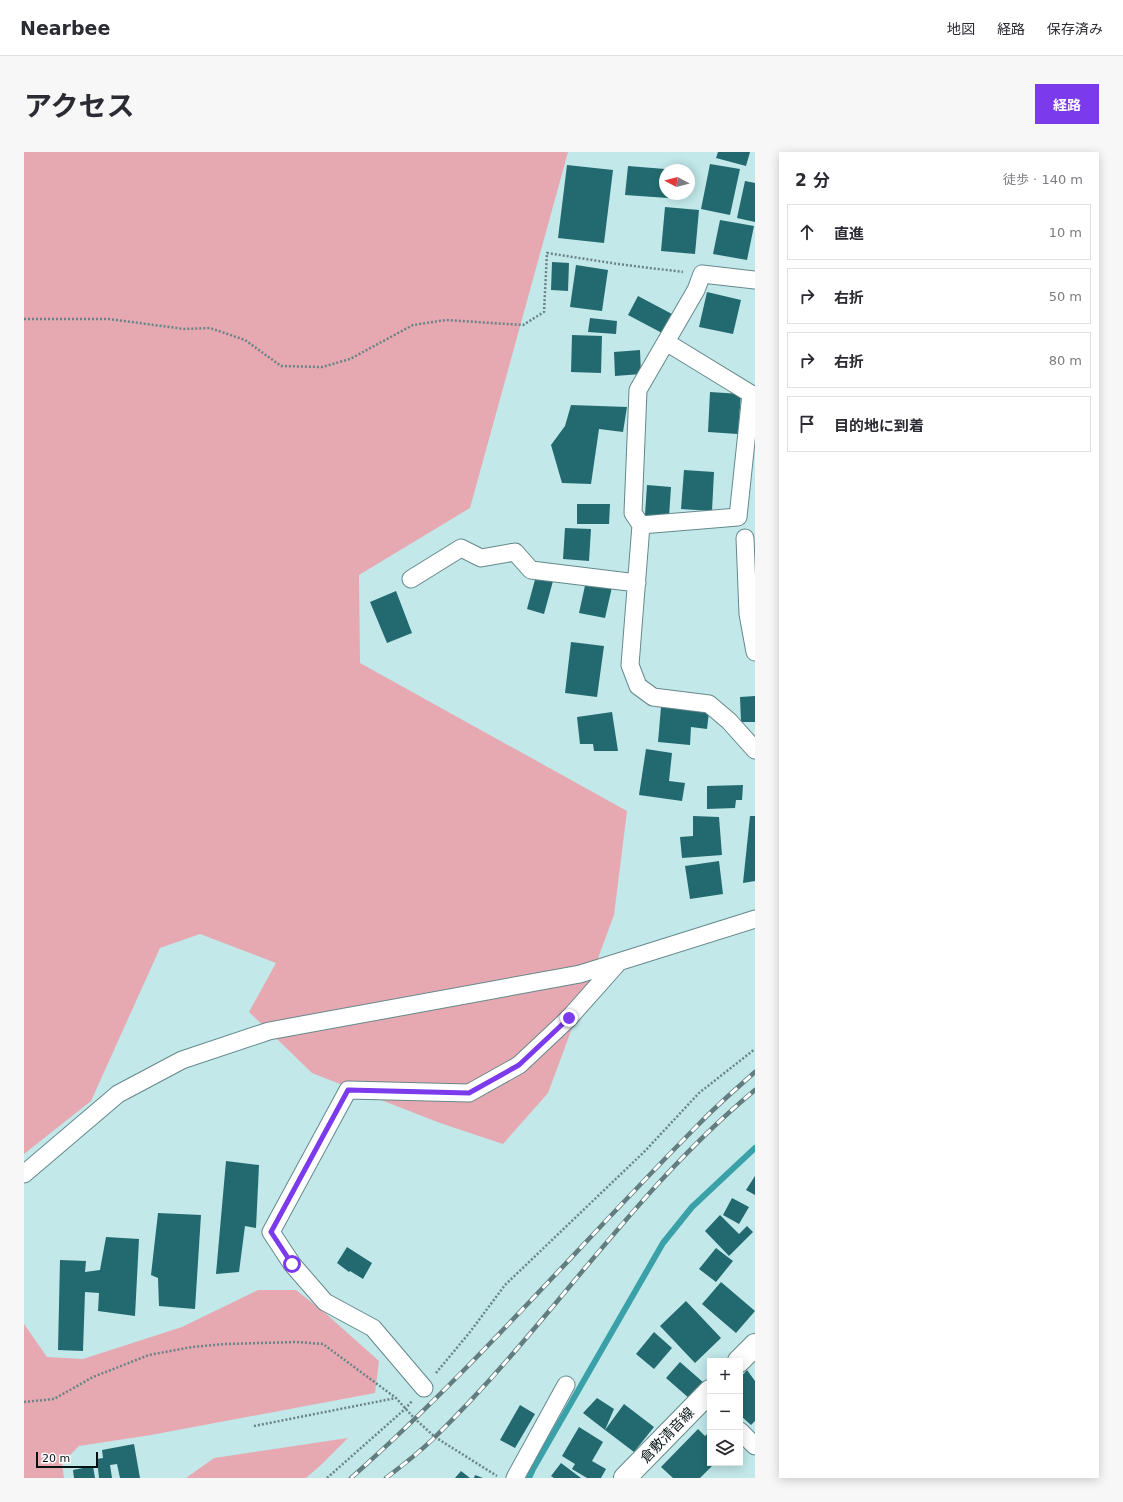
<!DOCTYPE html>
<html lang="ja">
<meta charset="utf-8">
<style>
:root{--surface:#fff;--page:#f7f7f7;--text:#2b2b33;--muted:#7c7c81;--line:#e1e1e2;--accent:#7c3aed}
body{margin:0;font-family:"DejaVu Sans","Noto Sans JP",sans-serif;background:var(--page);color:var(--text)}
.controls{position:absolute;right:12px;bottom:12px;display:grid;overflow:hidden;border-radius:0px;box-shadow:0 2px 10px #0003}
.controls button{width:36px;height:36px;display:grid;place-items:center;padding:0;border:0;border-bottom:1px solid var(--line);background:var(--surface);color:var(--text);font:20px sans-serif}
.compass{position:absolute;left:635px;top:12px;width:36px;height:36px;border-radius:50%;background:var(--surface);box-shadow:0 2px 10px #0003;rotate:277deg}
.scale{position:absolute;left:12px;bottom:10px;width:62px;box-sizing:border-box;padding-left:4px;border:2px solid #051213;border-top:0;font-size:11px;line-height:14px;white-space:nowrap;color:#051213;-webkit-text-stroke:3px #fff;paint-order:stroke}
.stop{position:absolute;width:12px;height:12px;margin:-9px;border:3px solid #7c3aed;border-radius:50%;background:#fff}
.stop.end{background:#7c3aed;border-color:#fff;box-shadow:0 1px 4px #0008}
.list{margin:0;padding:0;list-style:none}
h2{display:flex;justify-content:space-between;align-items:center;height:52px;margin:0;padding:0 16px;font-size:17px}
h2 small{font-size:13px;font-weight:400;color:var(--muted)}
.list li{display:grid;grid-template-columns:26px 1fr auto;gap:12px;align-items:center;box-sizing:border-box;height:56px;margin:0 8px 8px;padding:0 8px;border:1px solid var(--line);border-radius:0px}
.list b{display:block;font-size:15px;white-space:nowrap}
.list em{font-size:13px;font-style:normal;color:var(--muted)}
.icon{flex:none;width:22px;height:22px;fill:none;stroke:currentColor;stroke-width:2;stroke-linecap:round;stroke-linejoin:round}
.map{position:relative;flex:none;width:731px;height:1326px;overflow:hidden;border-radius:0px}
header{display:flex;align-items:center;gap:24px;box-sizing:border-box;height:56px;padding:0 20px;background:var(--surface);border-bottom:1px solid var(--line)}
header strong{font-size:19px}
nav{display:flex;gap:22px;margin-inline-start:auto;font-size:14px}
.intro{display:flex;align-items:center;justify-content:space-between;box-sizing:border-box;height:96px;padding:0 24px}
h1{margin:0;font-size:28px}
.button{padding:10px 18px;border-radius:0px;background:var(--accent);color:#fff;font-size:14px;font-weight:700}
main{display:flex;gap:24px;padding:0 24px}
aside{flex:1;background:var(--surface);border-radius:0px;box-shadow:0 2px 10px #0003}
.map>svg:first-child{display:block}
.green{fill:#e6a9b1}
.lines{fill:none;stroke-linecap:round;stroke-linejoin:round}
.stream{stroke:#3aa1a8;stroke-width:6}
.building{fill:#226a6f}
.street-casing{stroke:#65888b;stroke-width:19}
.primary-casing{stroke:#65888b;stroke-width:24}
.path{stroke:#6a8486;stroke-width:2.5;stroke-dasharray:2 2;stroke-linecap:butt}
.street{stroke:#fff;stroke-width:17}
.primary{stroke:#fff;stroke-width:22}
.rail-casing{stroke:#637c7e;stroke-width:4.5}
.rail{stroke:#fff;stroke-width:3;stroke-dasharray:9;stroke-linecap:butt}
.route{stroke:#7c3aed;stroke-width:5}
.labels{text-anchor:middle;stroke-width:3;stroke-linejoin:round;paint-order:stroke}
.street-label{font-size:14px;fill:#051213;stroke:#fff}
</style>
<header>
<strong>Nearbee</strong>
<nav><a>地図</a><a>経路</a><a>保存済み</a></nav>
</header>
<div class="intro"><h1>アクセス</h1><a class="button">経路</a></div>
<main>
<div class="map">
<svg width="731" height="1326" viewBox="0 0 731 1326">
<rect width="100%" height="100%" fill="#c2e8ea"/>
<!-- green -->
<path class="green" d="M0 0H544L446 356 335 423 336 511 603 659 590 763 524 941 479 992 416 971 288 921 225 860 252 811 176 782 136 796 67 949 0 1002Z
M234 1138H272L300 1160 355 1209 351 1241 127 1283 55 1294 38 1311 40 1326H0V1172L23 1205 59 1207 158 1175Z
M324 1286 297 1313 282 1326H162L190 1306Z"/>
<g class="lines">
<!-- stream -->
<path class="stream" d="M505 1326 509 1317 639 1091 668 1055 731 996"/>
</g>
<!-- building -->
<path class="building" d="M694 0H726L722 14 692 6Z
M686 12 716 17 706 63 677 57Z
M543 13 589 18 580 91 534 86Z
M604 14 641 17V42H644V46L601 43Z
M721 29 731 31V70L713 66Z
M641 55 675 58 671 102 637 99Z
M696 68 730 74 723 108 689 102Z
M528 110 545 111 544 139 527 138Z
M552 113 584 118 578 159 546 155Z
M683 140 717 148 709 182 675 175Z
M614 144 648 162 638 181 604 163Z
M566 166 593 169 592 182 564 180Z
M548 183 578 184 577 221 547 220Z
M616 198 617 222 591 224 590 200Z
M686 240 717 242 714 282 684 280Z
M547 253 603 255 599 280 575 277 567 332 538 331 527 293 541 274Z
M660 318 690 320 688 359 657 357Z
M623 333 647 335 645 365 621 363Z
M553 352H586L585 372H553Z
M541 376 567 377 565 409 539 407Z
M512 424 529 429 520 462 503 457Z
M562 429 588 435 581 466 555 461Z
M372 439 388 481 363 491 346 450Z
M547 490 580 494 573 545 541 541Z
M731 544V570H717L716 545Z
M637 555 685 560 683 577 667 575 666 593 634 590Z
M588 560 594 599H570L569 592H556L553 565Z
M622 597 648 601 645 629 661 631 658 649 615 643Z
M719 633 718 648H712L711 656 683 657V634Z
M669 664 695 665 698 703 658 706 656 685 682 683 669 684Z
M726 664H731V729L719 731Z
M695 709 699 742 666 747 661 714Z
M202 1009 235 1013 232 1076 221 1074 215 1120 192 1122Z
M731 1024V1043L722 1038Z
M708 1046 725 1055 715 1072 699 1063Z
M134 1061 177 1063 171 1157 135 1154 134 1126 127 1123Z
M696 1063 715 1082 723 1074 729 1080 705 1104 681 1079Z
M82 1085 115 1087 111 1164 74 1159 75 1141 61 1140 59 1199 34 1198 36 1108 62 1109 61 1120 76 1118Z
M323 1095 348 1111 339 1127 326 1119 325 1120 313 1111Z
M692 1096 709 1109 692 1130 675 1117Z
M697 1130 731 1159 712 1181 678 1152Z
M662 1149 697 1186 671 1211 636 1174Z
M630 1180 648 1196 630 1217 612 1202Z
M656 1210 680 1231 666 1247 642 1226Z
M723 1218 731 1229V1269L727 1273 716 1263V1226Z
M573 1246 590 1257 581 1278 600 1252 630 1275 610 1300 581 1278 559 1261Z
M496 1253 511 1262 491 1296 476 1288Z
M555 1275 579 1290 568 1309 582 1317 577 1326H563L548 1317 551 1312 538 1304Z
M674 1277 681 1284 684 1281 686 1283V1311H691L676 1326H649L637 1315Z
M110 1292 116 1326H96L93 1312 86 1313 88 1326H75L73 1307 79 1306 78 1298Z
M537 1311 557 1326H530L527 1324Z
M69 1314 71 1326H50L49 1318Z
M437 1319 446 1326H431Z
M451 1323 459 1326H450Z"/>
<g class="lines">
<!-- street casing -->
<g class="street-casing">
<path id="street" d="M731 128 678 122 672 138 614 238 609 361 617 373 606 513 614 534 629 545 685 552 705 569 731 598
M642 190 727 242 731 243
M617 373 714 365 727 242
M721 386 724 462 731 500
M387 427 437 396 457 406 491 400 507 418 613 431
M0 1022 94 942 158 908 245 879 556 822 731 767
M400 1236 349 1176 301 1150 268 1112 247 1080 324 938 445 941 495 913 545 866 593 812
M716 1279 731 1294
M491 1326 542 1233"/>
</g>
<!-- primary casing -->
<g class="primary-casing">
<path id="primary" d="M715 1209 731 1193
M601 1326 686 1239"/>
</g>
<!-- path -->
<path class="path" d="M0 167H85L160 177 186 176 221 188 257 214 298 215 326 207 389 173 422 168 499 173 520 160 523 101 594 112 659 120
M412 1221 446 1180 481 1133 621 999 675 941 731 897
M0 1250 30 1247 69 1225 125 1203 168 1195 201 1192 273 1190 299 1192 372 1246 390 1266 411 1285 473 1324
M230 1274 372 1246
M303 1326 381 1257 388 1249"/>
<!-- street -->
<use href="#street" class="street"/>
<!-- primary -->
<use href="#primary" class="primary"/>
<!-- rail casing -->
<g class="rail-casing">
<path id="rail" d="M327 1326C450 1217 558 1090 674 973 692 954 712 937 731 920
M362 1326C379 1313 396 1300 411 1285 524 1175 609 1039 731 938"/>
</g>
<!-- rail -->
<use href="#rail" class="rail"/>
</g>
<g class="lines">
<!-- route -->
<path class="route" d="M268 1112 247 1080 324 938 445 941 495 913 545 866"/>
</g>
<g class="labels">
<!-- street labels -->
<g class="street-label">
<text transform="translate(643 1283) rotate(-46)" y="5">倉敷清音線</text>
</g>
</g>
</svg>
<div class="controls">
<button>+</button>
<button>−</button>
<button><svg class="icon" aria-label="layers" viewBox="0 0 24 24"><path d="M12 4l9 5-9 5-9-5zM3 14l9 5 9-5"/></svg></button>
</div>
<svg class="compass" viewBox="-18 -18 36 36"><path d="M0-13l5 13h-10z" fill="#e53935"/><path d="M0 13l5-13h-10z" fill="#7c7c81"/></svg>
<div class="scale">20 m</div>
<div class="stop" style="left:268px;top:1112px"></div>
<div class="stop end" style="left:545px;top:866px"></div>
</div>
<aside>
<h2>2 分<small>徒歩 · 140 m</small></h2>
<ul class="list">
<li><svg class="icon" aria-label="ahead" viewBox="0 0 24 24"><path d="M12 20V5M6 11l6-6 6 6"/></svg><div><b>直進</b></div><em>10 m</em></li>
<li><svg class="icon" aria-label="right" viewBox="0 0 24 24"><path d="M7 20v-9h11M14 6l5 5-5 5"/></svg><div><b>右折</b></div><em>50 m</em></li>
<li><svg class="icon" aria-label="right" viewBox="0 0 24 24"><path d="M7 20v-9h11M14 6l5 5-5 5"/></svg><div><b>右折</b></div><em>80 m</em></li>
<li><svg class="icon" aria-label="arrive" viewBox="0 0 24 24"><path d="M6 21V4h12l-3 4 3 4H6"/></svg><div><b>目的地に到着</b></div></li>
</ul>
</aside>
</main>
